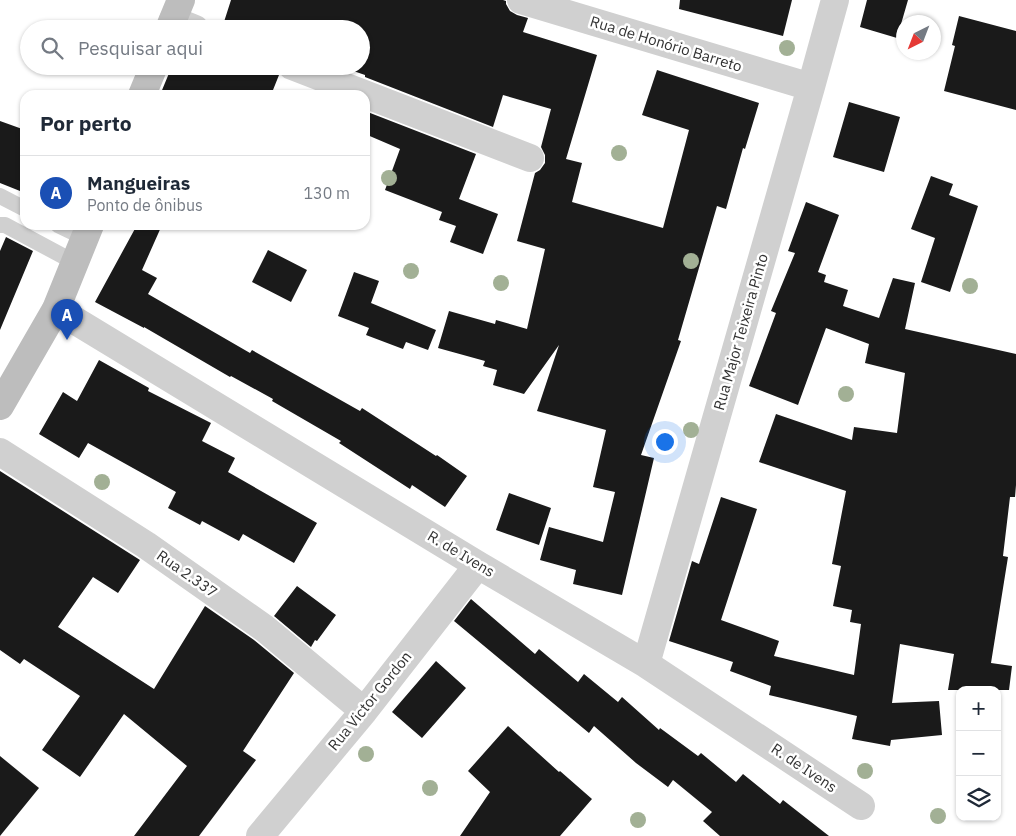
<!DOCTYPE html>
<html lang="pt">
<meta charset="utf-8">
<style>
:root{--surface:#fff;--page:#f6f6f7;--text:#1f2937;--muted:#747a83;--line:#e0e1e3;--accent:#ea580c}
body{margin:0;font-family:"IBM Plex Sans",sans-serif;background:var(--page);color:var(--text)}
.controls{position:absolute;right:15px;bottom:15px;display:grid;overflow:hidden;border-radius:10px;box-shadow:0 1px 4px #0004}
.controls button{width:45px;height:45px;display:grid;place-items:center;padding:0;border:0;border-bottom:1px solid var(--line);background:var(--surface);color:var(--text);font:25px sans-serif}
.compass{position:absolute;left:896px;top:15px;width:45px;height:45px;border-radius:50%;background:var(--surface);box-shadow:0 1px 4px #0004;rotate:222deg}
.you{position:absolute;left:664px;top:441px;width:18px;height:18px;margin:-12px;border:4px solid #fff;border-radius:50%;background:#1a73e8;box-shadow:0 0 0 8px #1a73e833}
.badge{display:grid;place-items:center;width:32px;height:32px;border-radius:50%;background:var(--accent);color:#fff;font-size:16px;font-weight:700}
.pin{position:absolute;translate:-50% -41px;filter:drop-shadow(0 1px 2px #0008)}
.pin::after{content:'';position:absolute;top:26px;width:18px;height:15px;background:inherit;clip-path:polygon(0 0,100% 0,50% 100%)}
.list{margin:0;padding:0;list-style:none}
h2{display:flex;justify-content:space-between;align-items:center;height:65px;margin:0;padding:0 20px;font-size:21px}
h2 small{font-size:16px;font-weight:400;color:var(--muted)}
.list li{display:grid;grid-template-columns:32px 1fr auto;gap:15px;align-items:center;box-sizing:border-box;height:75px;padding:0 20px;border-top:1px solid var(--line)}
.list b{display:block;font-size:19px;white-space:nowrap}
.list p{margin:0;font-size:16px;white-space:nowrap;color:var(--muted)}
.list em{font-size:16px;font-style:normal;color:var(--muted)}
.icon{flex:none;width:28px;height:28px;fill:none;stroke:currentColor;stroke-width:2;stroke-linecap:round;stroke-linejoin:round}
.map{position:relative;flex:none;width:1016px;height:836px;overflow:hidden}
.search{position:absolute;background:var(--surface);box-shadow:0 1px 4px #0004;left:20px;top:20px;width:350px;height:55px;display:flex;align-items:center;gap:12px;box-sizing:border-box;padding:0 18px;border-radius:28px;color:var(--muted);font-size:19px}
.panel{position:absolute;background:var(--surface);box-shadow:0 1px 4px #0004;left:20px;top:90px;width:350px;height:140px;border-radius:15px}
.map>svg:first-child{display:block}
.building{fill:#1a1a1a}
.lines{fill:none;stroke-linecap:round;stroke-linejoin:round}
.lane{stroke:#d0d0d0;stroke-width:16}
.street{stroke:#d0d0d0;stroke-width:28}
.secondary{stroke:#bdbdbd;stroke-width:28}
.tree{fill:#a2b095}
.labels{text-anchor:middle;stroke-width:5;stroke-linejoin:round;paint-order:stroke}
.street-label{font-size:15px;fill:#333;stroke:#fff}
</style>
<div class="map">
<svg width="1016" height="836" viewBox="0 0 1016 836">
<rect width="100%" height="100%" fill="#fff"/>
<!-- building -->
<path class="building" d="M231 0H503L506 1V4L510 11 517 15 528 18 523 32 597 55 566 159 582 163 572 202 663 228 689 130 642 115 657 70 759 103 745 149 743 148 726 209 717 206 678 340 681 341 641 455 654 458 622 595 573 584 576 570 540 560 549 527 603 542 615 492 593 487 606 430 537 411 559 345 524 394 493 385 497 370 483 366 485 361 438 348 449 311 495 324 496 320 527 329 545 249 517 241 535 173 540 170 545 163V155L541 147 551 109 503 95 493 127 365 77V75L339 66H361V29H233L223 25Z
M680 0H792L783 36 679 9Z
M867 0H908L897 38 860 27Z
M959 16 1016 31V110L944 91 955 46 952 45Z
M172 66H277L279 75 271 95H160Z
M849 102 900 117 884 172 833 157Z
M365 111 476 154 459 199 498 214 483 254 450 242 456 226 439 220 442 212 385 190 400 149 365 134Z
M0 121 25 130V193L0 183Z
M931 176 953 184 949 195 978 206 950 292 921 282 935 238 911 229Z
M806 202 839 215 818 272 826 275 824 282 848 290 843 306 879 318 893 278 915 283 905 329 1016 354V485L1015 497H1010L1003 556 1008 557 991 663 1012 666 1009 690H948L954 654 900 644 892 703 939 701 942 735 891 740 890 746 852 739 857 716 769 695 771 686 730 671 733 662 669 641 692 561 699 564 721 497 757 509 721 620 779 641 774 656 854 675 861 624 850 622 852 610 833 606 841 566 832 564 846 491 759 462 776 414 852 440 854 427 897 433 905 373 865 363 869 344 826 328 798 405 749 386 776 313 771 311 795 253 788 251Z
M137 225H162L142 270 157 278 148 294 250 353 252 350 360 411 362 408 436 456 437 455 467 476 445 507 412 485 410 489 339 443 341 441 272 401 273 399 231 376 230 377 144 327V328L95 302Z
M6 237 33 251 0 330V251Z
M268 250 307 270 291 302 252 282Z
M354 272 379 281 371 303 436 330 428 350 406 342 403 349 366 335 369 328 338 316Z
M99 360 149 388 148 391 211 423 202 441 235 458 228 472 317 523 294 563 243 534 239 541 202 521 200 525 168 508 176 492 88 443 79 458 39 434 63 392 77 401Z
M0 471 140 560 118 593 93 577 58 627 154 689 205 606 254 640 294 673 243 751 256 760 199 836H134L187 766 124 714 80 777 42 750 80 696 24 659 20 664 0 650Z
M509 493 551 508 539 545 496 530Z
M297 586 336 615 317 641 315 640 311 647 274 616Z
M471 599 535 654 539 649 578 682 584 674 618 702 622 697 659 730 660 728 698 756 701 753 736 782 743 774 780 804 783 800 829 836H720L703 821 712 812 673 780 668 787 636 763 594 726 589 733 454 621Z
M436 661 466 688 422 738 392 712Z
M508 726 559 772 560 771 592 799 560 836H460L490 792 468 771Z
M0 756 39 788 0 836Z"/>
<g class="lines">
<!-- lane -->
<path class="lane" d="M0 196 25 209
M0 225H5L74 262
M58 225 85 238"/>
<!-- street -->
<path class="street" d="M521 0 811 87
M173 20 195 29
M292 66 530 158
M56 309 478 565 646 664 861 806
M0 452 146 545 264 628 364 711
M646 664 811 87 835 0
M260 836 364 711 478 565"/>
<!-- secondary -->
<path class="secondary" d="M169 29 181 0
M142 95 154 66
M0 406 56 309 90 225"/>
</g>
<!-- trees -->
<g class="tree">
<circle cx="787" cy="48" r="8"/>
<circle cx="619" cy="153" r="8"/>
<circle cx="389" cy="178" r="8"/>
<circle cx="691" cy="261" r="8"/>
<circle cx="411" cy="271" r="8"/>
<circle cx="501" cy="283" r="8"/>
<circle cx="970" cy="286" r="8"/>
<circle cx="846" cy="394" r="8"/>
<circle cx="691" cy="430" r="8"/>
<circle cx="102" cy="482" r="8"/>
<circle cx="366" cy="754" r="8"/>
<circle cx="865" cy="771" r="8"/>
<circle cx="430" cy="788" r="8"/>
<circle cx="938" cy="816" r="8"/>
<circle cx="638" cy="820" r="8"/>
</g>
<g class="labels">
<!-- street labels -->
<g class="street-label">
<text transform="translate(666 44) rotate(17)" y="5">Rua de Honório Barreto</text>
<text transform="translate(741 332) rotate(-74)" y="5">Rua Major Teixeira Pinto</text>
<text transform="translate(461 554) rotate(31)" y="5">R. de Ivens</text>
<text transform="translate(187 574) rotate(35)" y="5">Rua 2.337</text>
<text transform="translate(370 701) rotate(-51)" y="5">Rua Victor Gordon</text>
<text transform="translate(804 768) rotate(34)" y="5">R. de Ivens</text>
</g>
</g>
</svg>
<div class="controls">
<button>+</button>
<button>−</button>
<button><svg class="icon" aria-label="layers" viewBox="0 0 24 24"><path d="M12 4l9 5-9 5-9-5zM3 14l9 5 9-5"/></svg></button>
</div>
<svg class="compass" viewBox="-18 -18 36 36"><path d="M0-13l5 13h-10z" fill="#e53935"/><path d="M0 13l5-13h-10z" fill="#747a83"/></svg>
<div class="you"></div>
<div class="pin badge" style="left:67px;top:340px;background:#1a4fb4">A</div>
<div class="search"><svg class="icon" aria-label="search" viewBox="0 0 24 24"><circle cx="10" cy="10" r="6"/><path d="M15 15l6 6"/></svg>Pesquisar aqui</div>
<section class="panel">
<h2>Por perto<small></small></h2>
<ul class="list">
<li><span class="badge" style="background:#1a4fb4">A</span><div><b>Mangueiras</b><p>Ponto de ônibus</p></div><em>130 m</em></li>
</ul>
</section>
</div>
